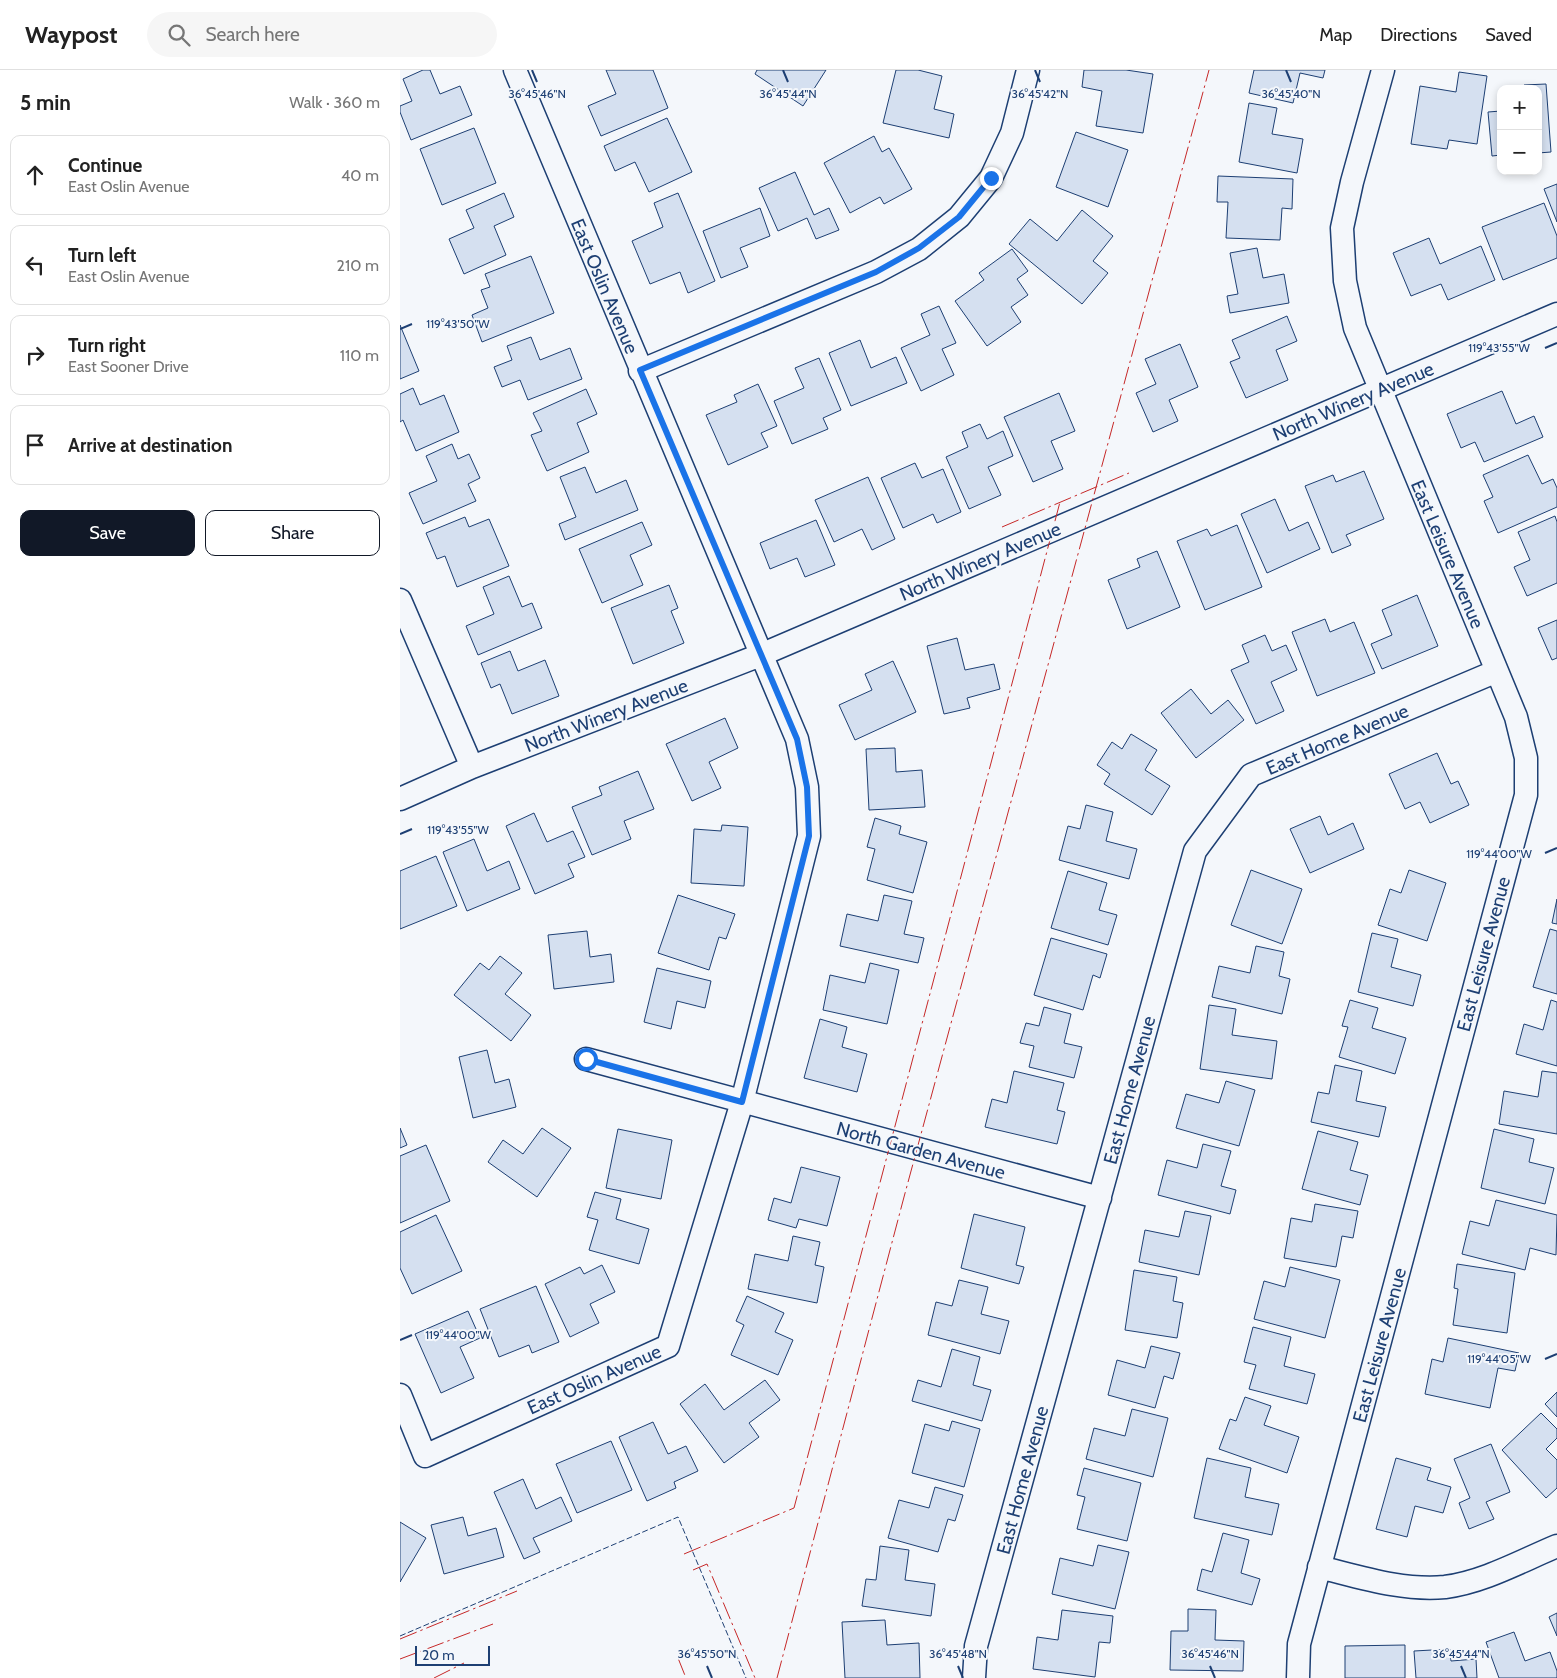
<!DOCTYPE html>
<meta charset="utf-8">
<style>
:root{--surface:#fff;--page:#f6f6f6;--text:#222;--muted:#767676;--line:#e0e0e0;--accent:#111827}
body{margin:0;font-family:Cabin,sans-serif;background:var(--page);color:var(--text)}
.controls{position:absolute;right:15px;top:15px;display:grid;overflow:hidden;border-radius:10px;box-shadow:0 2px 8px #0003}
.controls button{width:45px;height:45px;display:grid;place-items:center;padding:0;border:0;border-bottom:1px solid var(--line);background:var(--surface);color:var(--text);font:25px sans-serif}
.scale{position:absolute;left:15px;bottom:12px;width:75px;box-sizing:border-box;padding-left:5px;border:2px solid #1d3f73;border-top:0;font-size:14px;line-height:18px;white-space:nowrap;color:#1d3f73;-webkit-text-stroke:4px #f4f7fb;paint-order:stroke}
.stop{position:absolute;width:15px;height:15px;margin:-11px;border:4px solid #1a73e8;border-radius:50%;background:#fff}
.stop.end{background:#1a73e8;border-color:#fff;box-shadow:0 1px 5px #0008}
.list{margin:0;padding:0;list-style:none}
h2{display:flex;justify-content:space-between;align-items:center;height:65px;margin:0;padding:0 20px;font-size:21px}
h2 small{font-size:16px;font-weight:400;color:var(--muted)}
.list li{display:grid;grid-template-columns:32px 1fr auto;gap:15px;align-items:center;box-sizing:border-box;height:80px;margin:0 10px 10px;padding:0 10px;border:1px solid var(--line);border-radius:10px}
.list b{display:block;font-size:19px;white-space:nowrap}
.list p{margin:0;font-size:16px;white-space:nowrap;color:var(--muted)}
.list em{font-size:16px;font-style:normal;color:var(--muted)}
.actions{display:flex;gap:10px;padding:15px 20px}
.actions a{flex:1;padding:11px 0;border:1px solid var(--accent);border-radius:10px;text-align:center;font-size:18px;color:var(--accent)}
.actions .main{background:var(--accent);color:#fff}
.icon{flex:none;width:28px;height:28px;fill:none;stroke:currentColor;stroke-width:2;stroke-linecap:round;stroke-linejoin:round}
.map{position:relative;flex:none;width:1157px;height:1608px;overflow:hidden}
header{display:flex;align-items:center;gap:30px;box-sizing:border-box;height:70px;padding:0 25px;background:var(--surface);border-bottom:1px solid var(--line)}
header strong{font-size:24px}
nav{display:flex;gap:28px;margin-inline-start:auto;font-size:18px}
.search{width:350px;height:45px;background:var(--page);display:flex;align-items:center;gap:12px;box-sizing:border-box;padding:0 18px;border-radius:28px;color:var(--muted);font-size:19px}
main{display:flex}
aside{flex:1;background:var(--surface)}
.map>svg:first-child{display:block}
.building{fill:#d5e0f0;stroke:#1d3f73}
.lines{fill:none;stroke-linecap:round;stroke-linejoin:round}
.minor-casing{stroke:#1d3f73;stroke-width:25}
.minor{stroke:#f4f7fb;stroke-width:22}
.fence{stroke:#1d3f73;stroke-width:1;stroke-dasharray:6 2.5;stroke-linecap:butt}
.power{stroke:#c62828;stroke-width:1;stroke-dasharray:18 4 2.5 4;stroke-linecap:butt}
.route{stroke:#1a73e8;stroke-width:6}
.ticks{fill:none;stroke:#1d3f73;stroke-width:2}
.labels{text-anchor:middle;stroke-width:4;stroke-linejoin:round;paint-order:stroke}
.street-label{font-size:19px;fill:#1d3f73;stroke:#f4f7fb}
.ticks-label{font-size:12px;text-anchor:middle;fill:#1d3f73;stroke:#f4f7fb;stroke-width:4;stroke-linejoin:round;paint-order:stroke}
</style>
<header>
<strong>Waypost</strong>
<div class="search"><svg class="icon" aria-label="search" viewBox="0 0 24 24"><circle cx="10" cy="10" r="6"/><path d="M15 15l6 6"/></svg>Search here</div>
<nav><a>Map</a><a>Directions</a><a>Saved</a></nav>
</header>
<main>
<aside>
<h2>5 min<small>Walk · 360 m</small></h2>
<ul class="list">
<li><svg class="icon" aria-label="ahead" viewBox="0 0 24 24"><path d="M12 20V5M6 11l6-6 6 6"/></svg><div><b>Continue</b><p>East Oslin Avenue</p></div><em>40 m</em></li>
<li><svg class="icon" aria-label="left" viewBox="0 0 24 24"><path d="M17 20v-9H6M10 6l-5 5 5 5"/></svg><div><b>Turn left</b><p>East Oslin Avenue</p></div><em>210 m</em></li>
<li><svg class="icon" aria-label="right" viewBox="0 0 24 24"><path d="M7 20v-9h11M14 6l5 5-5 5"/></svg><div><b>Turn right</b><p>East Sooner Drive</p></div><em>110 m</em></li>
<li><svg class="icon" aria-label="arrive" viewBox="0 0 24 24"><path d="M6 21V4h12l-3 4 3 4H6"/></svg><div><b>Arrive at destination</b></div></li>
</ul>
<div class="actions"><a class="main">Save</a><a>Share</a></div>
</aside>
<div class="map">
<svg width="1157" height="1608" viewBox="0 0 1157 1608">
<rect width="100%" height="100%" fill="#f4f7fb"/>
<!-- building -->
<path class="building" d="M23 0H30L40 24 60 16 72 45 11 70 0 42V36L12 31 3 9Z
M206 0H253L268 38 201 66 188 36 216 24Z
M357 0H426L403 36 355 4Z
M496 0H518L542 6 534 39 554 44 549 68 483 53Z
M684 0H726L753 4 743 63 696 56 702 21 682 17Z
M854 0H925L923 8 900 3 893 33 849 23Z
M1059 2 1087 6 1077 74 1049 70 1047 79 1011 74 1020 16 1056 22Z
M1146 14 1151 82 1138 83V19H1124V15Z
M849 33 877 38 872 64 903 69 897 103 839 92Z
M1101 41V85L1092 86 1088 42Z
M267 48 292 102 249 122 235 92 215 101 204 76Z
M74 58 96 113 42 135 20 79Z
M676 62 728 80 708 137 656 117Z
M474 66 482 82 489 78 512 119 484 134 480 127 450 143 424 93Z
M395 102 414 145 429 138 439 160 416 169 407 148 378 161 359 118Z
M818 106 893 109 892 139 882 138 880 170 826 168 828 132H817Z
M1157 114V152L1144 119Z
M104 123 114 147 94 156 106 185 64 204 49 169 74 158 66 140Z
M278 123 315 211 288 223 280 202 250 214 232 171 263 157 254 133Z
M1144 133 1157 166V188L1103 210 1082 157Z
M360 138 370 166 340 178 348 197 321 208 303 161Z
M682 140 713 166 693 191 708 203 682 234 609 174 630 149 657 171Z
M1029 168 1040 194 1081 176 1095 210 1048 230 1041 214 1011 226 993 183Z
M857 178 863 208 884 204 889 233 830 243 827 226 838 224 830 183Z
M612 179 628 201 617 209 628 225 611 237 621 252 587 276 555 231 584 210 579 203Z
M131 186 154 243 82 272 72 245 88 238 81 220 90 217 85 204Z
M539 236 556 273 542 279 554 305 521 321 501 278 530 265 521 244Z
M887 246 897 271 876 280 888 310 846 328 830 292 840 288 832 270Z
M0 255 19 301 0 309Z
M131 267 140 290 170 278 182 309 128 330 120 310 102 317 94 297 112 290 107 276Z
M460 270 471 298 496 287 507 313 451 336 429 283Z
M780 274 798 317 769 330 778 351 753 362 736 323 756 314 745 289Z
M419 288 441 340 423 348 428 359 392 374 374 331 404 318 395 298Z
M358 314 377 356 361 363 368 377 328 395 306 345 337 332 334 325Z
M13 318 20 335 44 325 59 362 16 381 3 350 0 352V324Z
M186 319 197 344 177 353 189 382 147 401 131 365 142 361 133 343Z
M1102 321 1116 354 1134 346 1143 367 1084 392 1075 372 1061 378 1047 344Z
M659 323 675 361 651 371 663 399 633 412 604 347Z
M580 354 587 369 603 361 613 386 588 397 601 425 569 439 546 387 568 377 562 362Z
M52 374 58 389 69 384 80 408 68 414 76 431 23 454 9 423 37 411 26 386Z
M1128 385 1142 414 1153 409 1157 418V437L1098 463 1084 431 1093 427 1083 405Z
M515 393 522 408 543 399 561 442 537 453 533 444 503 458 481 408Z
M185 397 196 423 226 410 238 440 165 470 159 454 176 447 160 407Z
M964 401 984 449 946 465 951 475 932 483 905 416 933 405 936 412Z
M468 407 495 469 472 480 462 459 434 472 415 430Z
M875 429 889 461 908 452 920 479 867 503 841 444Z
M1155 446 1157 452V513L1127 526 1114 497 1130 490 1118 462Z
M65 447 69 457 89 449 109 496 57 517 45 486 37 489 26 463Z
M416 450 435 495 405 507 397 488 370 499 360 473Z
M242 452 252 475 230 485 243 515 202 533 179 479Z
M837 455 862 517 805 540 777 471 807 459 811 466Z
M757 481 780 537 727 559 708 510 740 497 737 489Z
M109 506 122 537 132 533 142 558 78 585 66 556 94 544 83 517Z
M269 515 278 538 271 541 284 573 233 594 211 538Z
M1017 525 1038 576 982 599 971 574 992 565 982 540Z
M925 549 930 562 954 552 975 603 917 626 892 562Z
M1157 550V588L1152 590 1138 558Z
M865 565 872 581 886 575 897 600 871 612 884 641 856 654 831 600 849 592 842 575Z
M557 568 565 600 594 594 600 619 567 628 570 638 544 644 527 576Z
M110 581 118 601 145 590 159 626 112 644 100 614 91 618 81 593Z
M493 591 516 642 455 670 439 635 472 620 465 604Z
M791 619 811 644 828 630 844 650 796 688 761 643Z
M325 648 338 678 309 692 321 718 292 731 266 674Z
M731 664 757 680 745 700 770 716 752 745 704 714 710 704 697 695 712 672 722 679Z
M495 678 496 702 522 700 525 737 469 740 466 679Z
M1037 683 1051 714 1058 711 1069 735 1030 753 1020 732 1005 739 989 704Z
M238 701 254 739 224 751 231 769 192 785 172 737 202 725 199 717Z
M686 735 713 742 706 771 737 779 729 809 659 790 668 756 680 759Z
M134 743 147 772 173 761 185 787 168 794 174 807 135 824 106 756Z
M920 746 928 765 953 753 964 779 910 803 890 759Z
M475 748 501 756 499 764 527 772 513 823 467 810 475 779 467 777Z
M322 755 348 757 344 816 291 813 294 759 321 761Z
M74 769 87 801 109 791 120 819 67 841 43 782Z
M36 786 57 836 0 859V801Z
M851 800 902 819 882 874 831 855Z
M1009 800 1046 813 1027 871 978 855 990 819 1001 823Z
M668 801 707 813 699 840 717 845 708 875 651 858Z
M278 825 335 844 326 869 319 867 309 900 258 883Z
M484 825 512 831 504 864 524 868 518 893 440 876 447 844 478 851Z
M1157 829V854L1152 853Z
M1150 859 1157 861V924L1133 917Z
M187 861 190 887 211 884 214 912 154 919 148 865Z
M972 863 998 869 991 897 1021 905 1013 936 958 922Z
M651 868 707 884 700 908 693 905 683 940 634 925Z
M856 876 884 882 879 906 890 909 882 944 812 927 819 896 850 903Z
M100 886 122 903 105 924 131 945 111 971 54 925 80 893 89 900Z
M470 893 499 900 487 954 423 940 430 905 465 913Z
M257 898 311 911 305 938 277 931 271 959 244 952Z
M950 930 978 938 972 958 1006 968 995 1004 939 987 948 957 942 956Z
M1151 930 1157 932V996L1116 984 1124 954 1143 960Z
M809 935 836 939 832 965 877 971 872 1009 800 999Z
M644 937 671 944 664 973 682 977 674 1008 629 997 634 976 620 973 626 953 639 956Z
M420 949 447 957 442 977 467 984 457 1022 404 1008Z
M87 980 95 1013 109 1009 116 1037 73 1048 59 987Z
M935 995 962 1001 956 1031 986 1037 979 1067 911 1052 918 1022 929 1024Z
M614 1001 664 1013 657 1040 665 1042 657 1074 585 1057 592 1029 607 1033Z
M1142 1001 1157 1003V1064L1099 1054 1104 1021 1138 1027Z
M826 1011 855 1020 839 1076 776 1058 786 1024 819 1033Z
M0 1058 7 1075 0 1078Z
M142 1058 171 1078 137 1127 88 1092 103 1070 123 1084Z
M218 1059 272 1070 261 1129 206 1118Z
M1094 1059 1134 1069 1129 1092 1154 1098 1145 1134 1081 1118Z
M918 1061 958 1072 950 1100 968 1105 960 1135 902 1119Z
M803 1074 831 1081 821 1116 836 1120 830 1144 758 1125 767 1090 797 1098Z
M26 1075 50 1131 0 1153V1086Z
M401 1097 440 1107 427 1156 399 1149 396 1158 368 1150 374 1128 391 1133Z
M195 1122 221 1129 216 1149 249 1159 239 1194 189 1180 198 1150 187 1147Z
M1096 1130 1157 1145 1156 1185 1130 1178 1125 1200 1062 1184 1070 1151 1089 1156Z
M915 1134 958 1141 953 1168 942 1166 936 1197 884 1188 891 1148 912 1152Z
M785 1141 811 1146 799 1205 739 1192 745 1160 779 1167Z
M574 1144 625 1157 616 1195 624 1197 619 1214 561 1198Z
M36 1145 62 1201 12 1224 0 1198V1162Z
M393 1166 420 1172 415 1195 424 1197 417 1233 348 1219 355 1184 388 1191Z
M1057 1194 1115 1203 1107 1263 1053 1255 1058 1219 1054 1218Z
M202 1195 215 1222 190 1234 199 1253 170 1267 145 1214 180 1197 184 1204Z
M890 1197 940 1210 925 1268 854 1249 864 1211 885 1217Z
M734 1200 777 1207 773 1231 783 1233 777 1268 725 1260Z
M559 1210 588 1217 581 1244 609 1251 600 1284 528 1265 536 1232 552 1236Z
M136 1216 159 1272 132 1283 129 1275 99 1287 80 1239Z
M347 1226 384 1243 375 1262 393 1270 378 1305 331 1285 344 1255 336 1251Z
M68 1241 80 1268 60 1277 74 1308 41 1323 15 1264Z
M853 1257 891 1267 884 1296 915 1304 907 1334 849 1319 856 1295 844 1292Z
M1048 1268 1119 1283 1115 1301 1098 1298 1090 1338 1025 1324 1032 1289 1043 1292Z
M751 1276 780 1283 773 1309 764 1306 755 1338 708 1325 717 1290 745 1298Z
M552 1279 580 1287 573 1315 591 1320 582 1351 512 1331 518 1310 541 1317Z
M365 1310 380 1330 349 1353 359 1367 324 1393 280 1334 305 1314 324 1340Z
M1157 1322V1347L1145 1334Z
M845 1327 871 1336 864 1355 899 1367 887 1403 819 1379 830 1349 836 1351Z
M732 1339 768 1348 753 1407 686 1389 694 1358 725 1366Z
M1141 1343 1157 1359V1368L1146 1379 1157 1390V1418L1146 1428 1102 1380Z
M552 1351 580 1359 564 1417 512 1403 525 1354 549 1361Z
M253 1352 268 1384 286 1376 298 1401 274 1412 276 1418 247 1431 219 1367Z
M211 1371 232 1420 177 1443 156 1394Z
M1091 1374 1110 1422 1086 1432 1094 1449 1069 1459 1059 1433 1070 1428 1054 1389Z
M807 1388 851 1398 845 1427 879 1434 872 1465 794 1448Z
M996 1388 1031 1398 1027 1410 1051 1417 1043 1443 1015 1436 1007 1467 976 1459Z
M684 1398 741 1413 727 1471 677 1459 685 1427 677 1425Z
M123 1409 136 1439 161 1427 172 1451 133 1468 140 1482 124 1489 94 1422Z
M535 1417 563 1425 555 1451 548 1449 538 1482 488 1468 499 1430 529 1438Z
M63 1447 68 1466 96 1458 104 1487 44 1504 31 1455Z
M0 1452 26 1468 0 1512Z
M823 1463 849 1470 841 1503 860 1509 852 1535 797 1520 802 1499 812 1502Z
M698 1475 729 1482 715 1539 652 1524 660 1488 693 1496Z
M480 1476 509 1480 505 1510 535 1514 531 1546 462 1536 466 1509 476 1510Z
M788 1539 816 1540 815 1570 844 1571 843 1601 770 1600 771 1561H788Z
M662 1540 713 1546 710 1573 699 1572 695 1607 633 1599 637 1567 658 1570Z
M1157 1543V1566L1149 1547Z
M485 1550 487 1575 519 1573 520 1608H445L442 1552Z
M1114 1562 1125 1591 1150 1582 1157 1601V1608H1099L1086 1572Z
M1005 1575V1608H945V1576Z
M1050 1579 1051 1591 1076 1589 1077 1608H1016L1014 1581Z"/>
<g class="lines">
<!-- minor casing -->
<g class="minor-casing">
<path id="minor" d="M240 301 476 202 519 179 559 147 591 108 612 63 628 0
M0 530 72 697
M0 729 72 697 363 584 1157 244
M186 989 700 1128
M0 1325 25 1386 268 1276 342 1032 409 766 407 717 397 669 115 0
M919 1497C960 1507 1002 1521 1045 1517 1084 1512 1121 1491 1157 1476
M574 1608 576 1576 795 781 851 705 1097 601
M898 1608 899 1574 1126 725V688L1116 647 955 258 945 211 942 158 952 112 983 0"/>
</g>
<!-- minor -->
<use href="#minor" class="minor"/>
<!-- fence -->
<path class="fence" d="M0 1566 278 1447 346 1608"/>
<!-- power -->
<path class="power" d="M602 457 729 403
M284 1484 394 1438 660 432
M293 1500 307 1494 355 1608
M0 1569 117 1521
M278 1588 286 1608
M0 1589 93 1554
M34 1608 64 1593
M377 1608 504 1127 809 0"/>
</g>
<g class="lines">
<!-- route -->
<path class="route" d="M186 989 342 1032 409 766 407 717 397 669 240 300 476 202 519 178 559 147 591 108"/>
</g>
<!-- ticks -->
<path class="ticks" d="M132 0 137 12M383 0 388 12M635 0 640 12M886 0 891 12M0 259 12 254M1145 278 1157 273M0 764 12 759M1145 783 1157 778M0 1270 12 1265M1145 1289 1157 1284M307 1596 312 1608M558 1596 563 1608M810 1596 815 1608M1061 1596 1066 1608"/>
<g class="labels">
<!-- street labels -->
<g class="street-label">
<text transform="translate(205 216) rotate(67)" y="7">East Oslin Avenue</text>
<text transform="translate(953 331) rotate(-23)" y="7">North Winery Avenue</text>
<text transform="translate(1048 484) rotate(67)" y="7">East Leisure Avenue</text>
<text transform="translate(580 491) rotate(-23)" y="7">North Winery Avenue</text>
<text transform="translate(206 645) rotate(-21)" y="7">North Winery Avenue</text>
<text transform="translate(937 669) rotate(-23)" y="7">East Home Avenue</text>
<text transform="translate(1083 884) rotate(-75)" y="7">East Leisure Avenue</text>
<text transform="translate(729 1020) rotate(-75)" y="7">East Home Avenue</text>
<text transform="translate(521 1080) rotate(15)" y="7">North Garden Avenue</text>
<text transform="translate(979 1275) rotate(-75)" y="7">East Leisure Avenue</text>
<text transform="translate(194 1309) rotate(-24)" y="7">East Oslin Avenue</text>
<text transform="translate(622 1410) rotate(-75)" y="7">East Home Avenue</text>
</g>
</g>
<g class="ticks-label">
<text x="137" y="28">36°45'46"N</text>
<text x="388" y="28">36°45'44"N</text>
<text x="640" y="28">36°45'42"N</text>
<text x="891" y="28">36°45'40"N</text>
<text x="58" y="258">119°43'50"W</text>
<text x="1099" y="282">119°43'55"W</text>
<text x="58" y="764">119°43'55"W</text>
<text x="1099" y="788">119°44'00"W</text>
<text x="58" y="1269">119°44'00"W</text>
<text x="1099" y="1293">119°44'05"W</text>
<text x="307" y="1588">36°45'50"N</text>
<text x="558" y="1588">36°45'48"N</text>
<text x="810" y="1588">36°45'46"N</text>
<text x="1061" y="1588">36°45'44"N</text>
</g>
</svg>
<div class="controls">
<button>+</button>
<button>−</button>
</div>
<div class="scale">20 m</div>
<div class="stop" style="left:186px;top:989px"></div>
<div class="stop end" style="left:591px;top:108px"></div>
</div>
</main>
